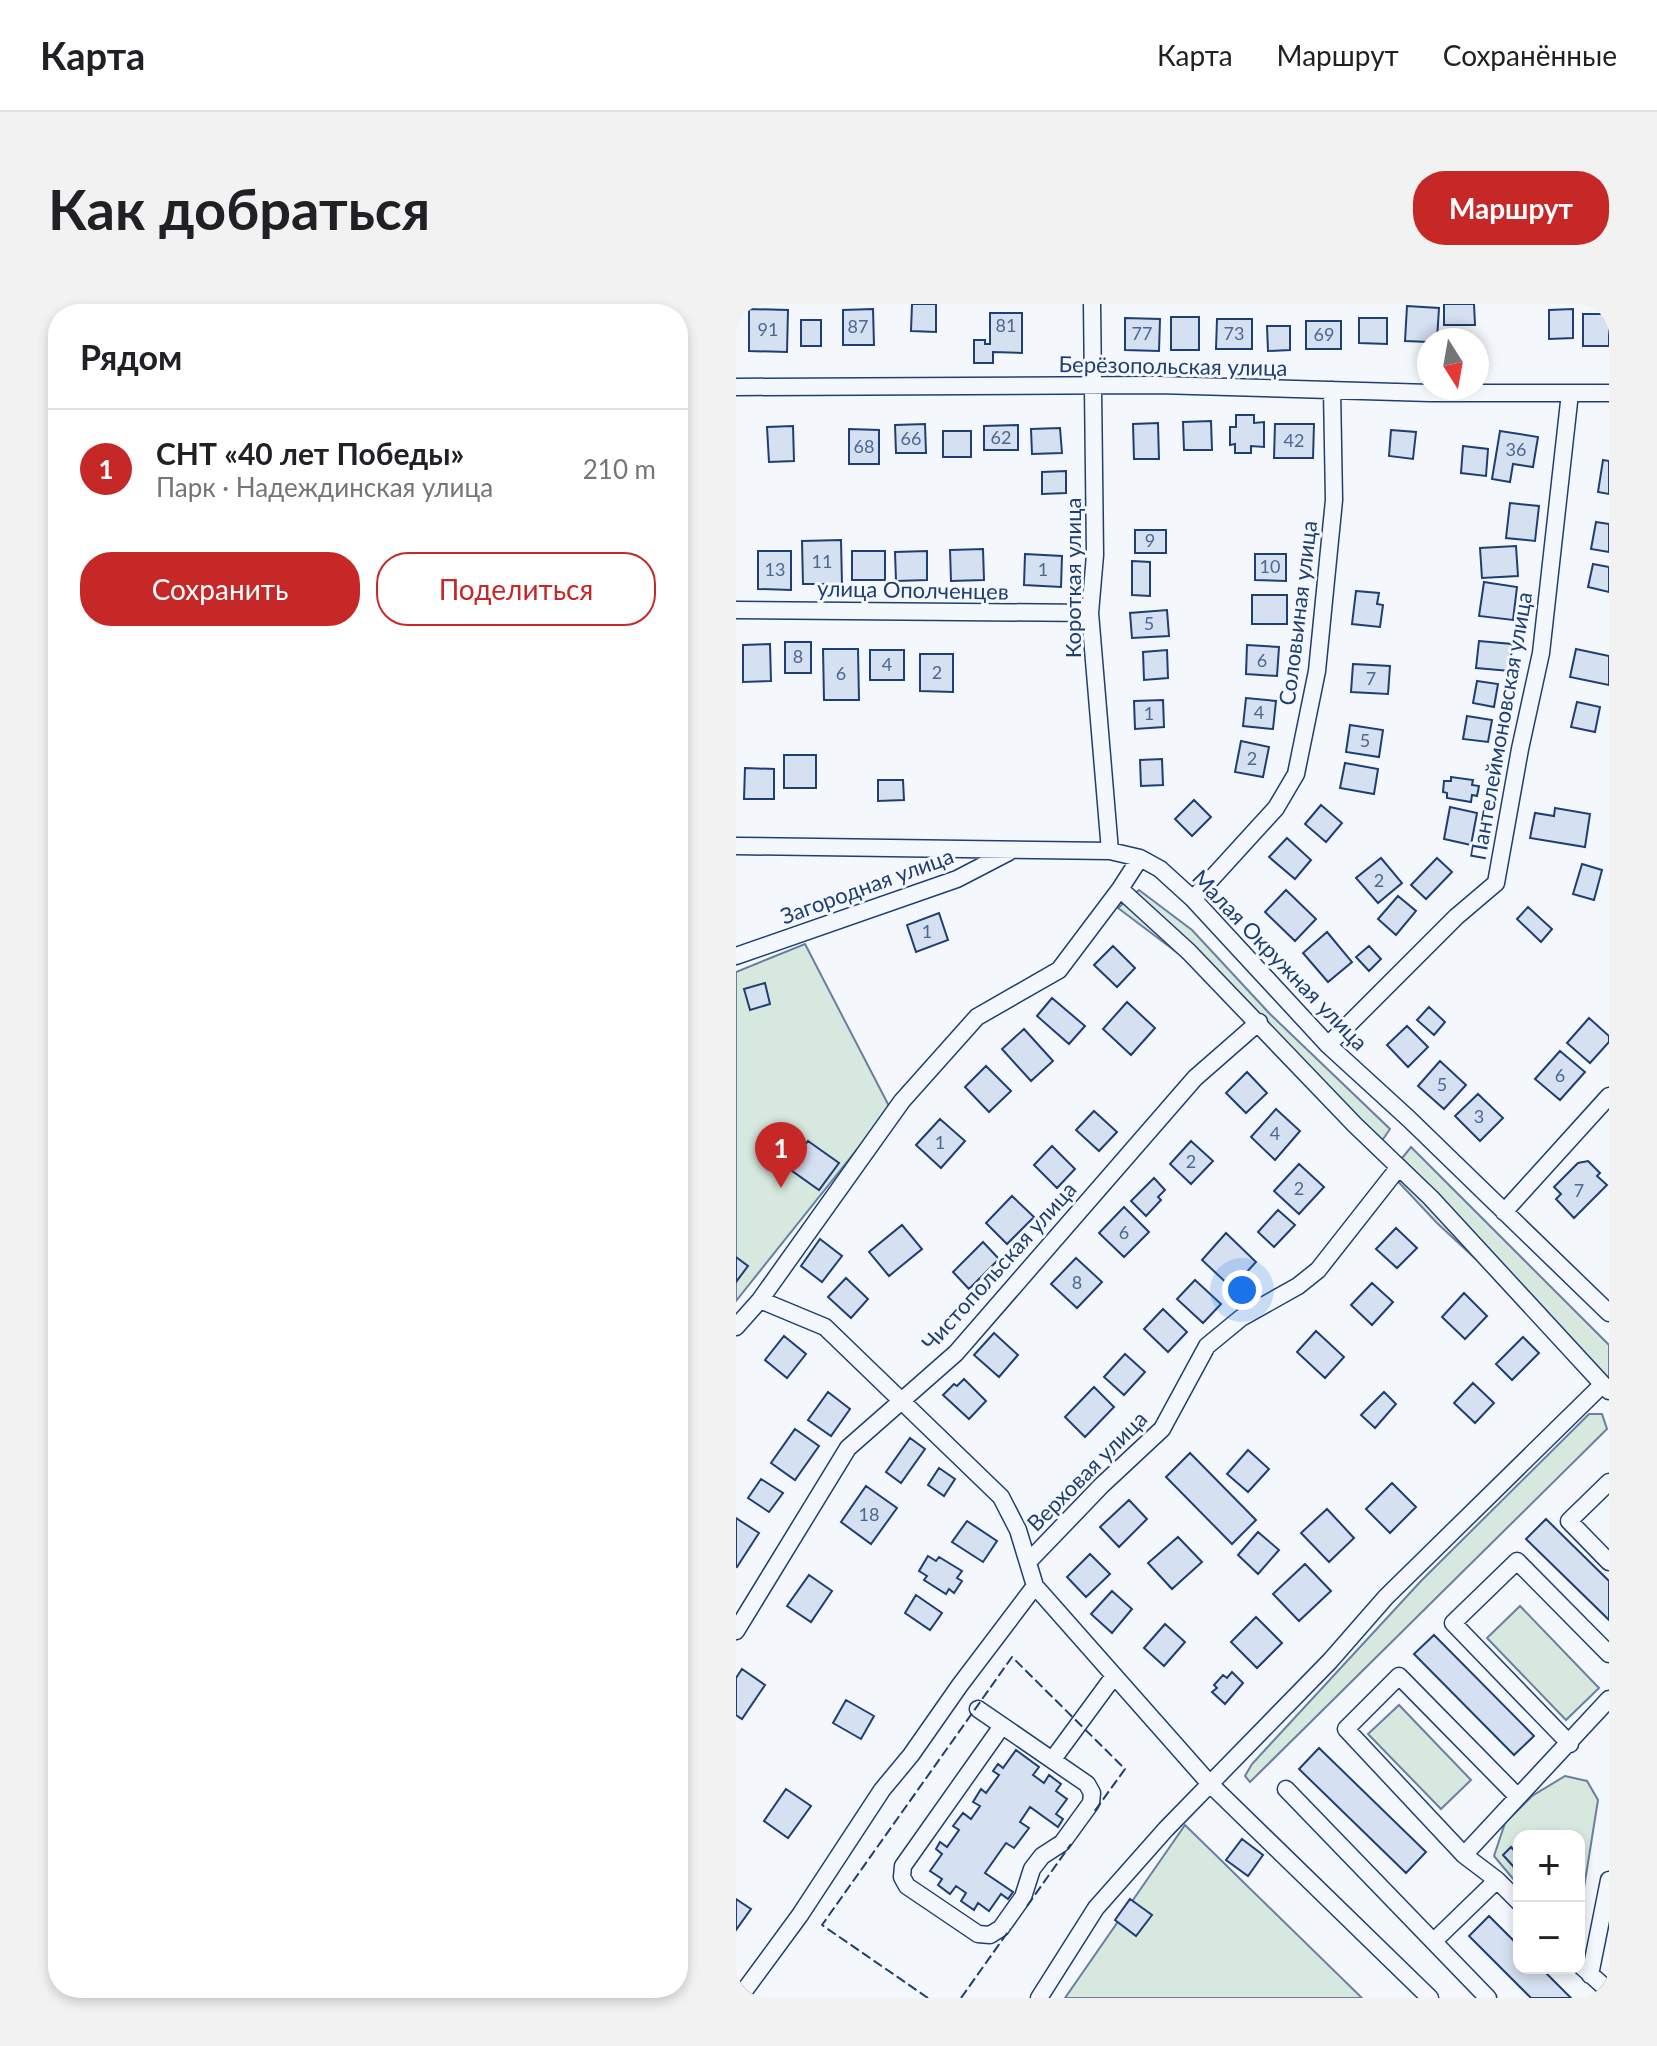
<!DOCTYPE html>
<html lang="ru">
<meta charset="utf-8">
<style>
:root{--surface:#fff;--page:#f2f2f2;--text:#202124;--muted:#757577;--line:#e0e0e0;--accent:#c62828}
body{margin:0;font-family:Lato,sans-serif;background:var(--page);color:var(--text)}
.controls{position:absolute;right:24px;bottom:24px;display:grid;overflow:hidden;border-radius:16px;box-shadow:0 4px 12px #0003}
.controls button{width:72px;height:72px;display:grid;place-items:center;padding:0;border:0;border-bottom:2px solid var(--line);background:var(--surface);color:var(--text);font:40px sans-serif}
.compass{position:absolute;left:681px;top:24px;width:72px;height:72px;border-radius:50%;background:var(--surface);box-shadow:0 4px 12px #0003;rotate:169deg}
.you{position:absolute;left:506px;top:986px;width:28px;height:28px;margin:-20px;border:6px solid #fff;border-radius:50%;background:#1a73e8;box-shadow:0 0 0 12px #1a73e833}
.badge{display:grid;place-items:center;width:52px;height:52px;border-radius:50%;background:var(--accent);color:#fff;font-size:26px;font-weight:700}
.pin{position:absolute;translate:-50% -66px;filter:drop-shadow(0 2px 4px #0008)}
.pin::after{content:'';position:absolute;top:42px;width:28px;height:24px;background:inherit;clip-path:polygon(0 0,100% 0,50% 100%)}
.list{margin:0;padding:0;list-style:none}
h2{display:flex;justify-content:space-between;align-items:center;height:104px;margin:0;padding:0 32px;font-size:34px}
h2 small{font-size:26px;font-weight:400;color:var(--muted)}
.list li{display:grid;grid-template-columns:52px 1fr auto;gap:24px;align-items:center;box-sizing:border-box;height:120px;padding:0 32px;border-top:2px solid var(--line)}
.list b{display:block;font-size:30px;white-space:nowrap}
.list p{margin:0;font-size:26px;white-space:nowrap;color:var(--muted)}
.list em{font-size:26px;font-style:normal;color:var(--muted)}
.actions{display:flex;gap:16px;padding:24px 32px}
.actions a{flex:1;padding:18px 0;border:2px solid var(--accent);border-radius:32px;text-align:center;font-size:28px;color:var(--accent)}
.actions .main{background:var(--accent);color:#fff}
.map{position:relative;flex:none;width:873px;height:1694px;overflow:hidden;border-radius:32px}
header{display:flex;align-items:center;gap:48px;box-sizing:border-box;height:112px;padding:0 40px;background:var(--surface);border-bottom:2px solid var(--line)}
header strong{font-size:38px}
nav{display:flex;gap:44px;margin-inline-start:auto;font-size:28px}
.intro{display:flex;align-items:center;justify-content:space-between;box-sizing:border-box;height:192px;padding:0 48px}
h1{margin:0;font-size:56px}
.button{padding:20px 36px;border-radius:32px;background:var(--accent);color:#fff;font-size:28px;font-weight:700}
main{display:flex;gap:48px;padding:0 48px}
aside{flex:1;background:var(--surface);border-radius:32px;box-shadow:0 4px 12px #0003}
.map>svg:first-child{display:block}
.green{fill:#d7e8df;stroke:#687fa3;stroke-width:2}
.building{fill:#d5e0f0;stroke:#1d3f73;stroke-width:2}
.lines{fill:none;stroke-linecap:round;stroke-linejoin:round}
.minor-casing{stroke:#1d3f73;stroke-width:19}
.minor{stroke:#f4f7fb;stroke-width:16}
.fence{stroke:#1d3f73;stroke-width:2;stroke-dasharray:10 4;stroke-linecap:butt}
.labels{text-anchor:middle;stroke-width:6;stroke-linejoin:round;paint-order:stroke}
.number-label{font-size:18px;fill:#4b6792}
.street-label{font-size:22px;fill:#1d3f73;stroke:#f4f7fb}
</style>
<header>
<strong>Карта</strong>
<nav><a>Карта</a><a>Маршрут</a><a>Сохранённые</a></nav>
</header>
<div class="intro"><h1>Как добраться</h1><a class="button">Маршрут</a></div>
<main>
<aside>
<h2>Рядом<small></small></h2>
<ul class="list">
<li><span class="badge">1</span><div><b>СНТ «40 лет Победы»</b><p>Парк · Надеждинская улица</p></div><em>210 m</em></li>
</ul>
<div class="actions"><a class="main">Сохранить</a><a>Поделиться</a></div>
</aside>
<div class="map">
<svg width="873" height="1694" viewBox="0 0 873 1694">
<rect width="100%" height="100%" fill="#f4f7fb"/>
<!-- green -->
<path class="green" d="M403 586 456 626 534 710 654 825 639 847 455 659 382 604Z
M69 640 154 804 0 997V668Z
M675 843 873 1041V1079L701 919 654 869Z
M853 1110H866L871 1125 514 1478 509 1472 516 1460 685 1277Z
M784 1302 863 1384 830 1416 751 1334Z
M663 1401 735 1476 705 1505 632 1430Z
M829 1472 851 1477 862 1496 843 1615V1532H783V1582L758 1552 769 1519 796 1492Z
M449 1521 626 1694H329Z"/>
<!-- building -->
<path class="building" d="M176 0H200V28L175 27Z
M708 0H738L739 21H708Z
M671 2 703 4 701 36H693V38L669 37Z
M13 5 52 6 51 48 13 47Z
M137 5 138 41H107V6Z
M837 5V34L813 35V6Z
M254 9H286V49L257 48V59H238V36H249V40H254Z
M847 10H873V42H847Z
M435 13H463V46H435Z
M389 14 424 15 423 47 389 46Z
M623 14H651V40L623 39Z
M481 15H516V45H480Z
M65 16H85V42H65Z
M570 17H605V45H570Z
M531 22H554V46L532 47Z
M500 111H518V119L528 118V143L515 142V149H499V140L494 141V123H500Z
M475 117 476 146H448L447 118Z
M422 119 423 155H398L397 120Z
M189 120 190 149H160L159 121Z
M539 120H578L577 154H538Z
M282 121V146H248V122Z
M57 122 58 157 33 158 31 123Z
M324 124 326 149 296 150 295 125Z
M113 125 143 126V160H113Z
M655 126 680 128 677 155 653 152Z
M207 127H235V153H207Z
M764 127 802 133 797 163 777 160 774 178 756 175Z
M727 142 752 145 750 172 725 169Z
M867 156 873 157V190L862 188Z
M330 167V189L306 190V168Z
M774 199 803 202 799 237 770 234Z
M860 218 873 220V248L855 245Z
M399 226H430V249H399Z
M105 236 106 280H67L66 237Z
M780 242 782 272 746 274 744 244Z
M247 245 248 276 215 277 214 246Z
M22 247H55V286L22 285Z
M116 247H149V276H116Z
M191 247V276L160 277 159 248Z
M289 250 326 252 325 283 288 281Z
M519 250H550V277L519 276Z
M396 257 414 258V292L396 291Z
M857 260 873 263V288L852 283Z
M748 278 781 283 777 316 743 312Z
M620 287 643 289 641 300 647 301 644 323 616 320Z
M516 291H551V320H516Z
M431 306 433 332 396 334 394 309Z
M743 337 776 340 774 367 740 364Z
M49 338H75V369H49Z
M34 340 35 377 7 378V341Z
M511 341 543 343 541 372 510 370Z
M87 345H122L123 396H88Z
M840 345 873 352V381L834 373Z
M134 346H168V376H134Z
M431 346 432 374 408 376 407 348Z
M184 350H217V388L184 387Z
M617 360 654 362 652 390 615 388Z
M741 377 762 380 758 403 737 399Z
M510 394 540 397 537 425 507 422Z
M427 396 428 423 399 425 398 397Z
M841 398 864 403 859 428 835 423Z
M731 412 756 416 752 438 727 435Z
M614 421 647 426 643 453 610 448Z
M505 437 533 443 527 473 499 468Z
M48 451H80V484H48Z
M426 455 427 481 405 482 404 456Z
M609 459 642 465 638 490 604 484Z
M9 464 38 465V495H8Z
M715 473 737 476 736 481 743 482 741 492 736 491 735 498 711 494V489L707 488 708 477H715Z
M142 476H167L168 496 142 497Z
M458 496 475 513 456 532 439 515Z
M585 501 606 519 590 538 569 520Z
M714 503 741 509 735 541 708 535Z
M819 504 854 510 849 543 794 534 799 509 818 512Z
M551 534 575 556 559 575 533 553Z
M645 554 666 579 642 599 620 574Z
M701 554 716 568 690 595 675 581Z
M846 560 866 566 858 596 837 590Z
M550 586 580 615 559 637 529 608Z
M662 592 680 607 660 631 642 615Z
M792 603 816 625 805 638 781 615Z
M203 609 212 636 180 648 171 621Z
M591 628 616 658 592 678 567 649Z
M377 642 399 664 381 683 358 661Z
M633 642 645 655 633 667 620 653Z
M29 679 34 700 14 706 8 685Z
M316 694 349 722 333 740 301 712Z
M391 698 419 724 395 751 367 725Z
M693 703 709 718 698 731 681 716Z
M853 714 873 732V738L854 759 831 739Z
M671 722 692 743 672 763 651 741Z
M288 725 317 757 295 777 266 745Z
M824 747 849 768 824 796 799 775Z
M704 757 730 781 708 805 682 782Z
M250 762 275 787 253 808 229 783Z
M511 768 531 789 510 809 490 789Z
M742 790 767 814 744 837 719 812Z
M540 805 564 827 539 856 515 833Z
M358 807 381 828 363 847 340 826Z
M204 815 229 837 205 864 180 841Z
M72 837 103 859 83 886 52 864Z
M455 837 477 857 455 880 434 860Z
M316 842 339 865 321 884 298 861Z
M852 857 864 869 861 872 871 881 838 914 820 895 825 890 818 883 842 859Z
M563 860 588 883 563 910 538 887Z
M418 874 429 886 422 893 425 896 410 912 395 897Z
M276 892 298 913 271 940 250 919Z
M388 903 413 928 388 953 363 929Z
M542 906 559 921 538 943 522 928Z
M166 921 186 945 153 972 133 948Z
M660 924 681 944 661 964 640 945Z
M490 929 520 958 496 984 466 956Z
M84 935 106 952 86 978 65 962Z
M247 938 263 955 233 985 217 968Z
M0 953 12 962 0 978Z
M340 954 366 978 341 1004 315 980Z
M110 974 132 995 115 1014 92 993Z
M459 976 485 1000 467 1019 441 995Z
M636 979 657 998 636 1021 615 1001Z
M728 989 751 1012 729 1035 706 1013Z
M427 1005 451 1028 432 1048 408 1025Z
M580 1027 608 1053 589 1074 561 1048Z
M258 1029 282 1051 263 1073 238 1051Z
M48 1032 70 1050 51 1074 29 1056Z
M787 1033 803 1049 776 1076 760 1060Z
M389 1050 409 1068 388 1091 368 1073Z
M228 1075 250 1097 233 1115 207 1091 218 1080 221 1082Z
M737 1079 758 1099 739 1119 718 1099Z
M358 1083 378 1103 349 1133 329 1113Z
M92 1088 114 1105 95 1132 72 1116Z
M648 1088 660 1100 639 1124 625 1111Z
M59 1125 83 1142 59 1176 35 1159Z
M174 1134 189 1145 165 1179 150 1168Z
M512 1146 533 1165 512 1188 491 1170Z
M454 1149 520 1216 496 1240 430 1173Z
M203 1164 219 1175 208 1192 192 1181Z
M25 1175 47 1189 33 1208 12 1194Z
M656 1179 680 1203 654 1229 630 1205Z
M130 1182 161 1204 135 1240 105 1218Z
M393 1196 411 1215 383 1243 364 1223Z
M591 1205 618 1234 593 1258 565 1229Z
M0 1214 23 1229 1 1263 0 1262Z
M810 1215 873 1277V1316L790 1235Z
M231 1217 261 1237 247 1258 216 1238Z
M522 1228 543 1246 522 1270 502 1251Z
M442 1233 466 1258 436 1285 412 1259Z
M354 1250 374 1270 350 1293 331 1273Z
M192 1252 200 1257 203 1253 226 1267 221 1274 226 1277 218 1289 213 1285 210 1290 188 1276 191 1272 183 1267Z
M569 1260 595 1287 563 1317 537 1290Z
M73 1271 96 1287 75 1318 51 1302Z
M376 1287 396 1305 376 1329 355 1310Z
M180 1291 206 1309 194 1326 169 1309Z
M520 1313 546 1339 521 1364 495 1338Z
M429 1320 449 1338 428 1362 408 1344Z
M698 1331 798 1432 778 1451 678 1350Z
M6 1365 29 1381 6 1415 0 1411V1374Z
M496 1368 507 1379 489 1400 476 1388 481 1384 478 1381 487 1371 491 1374Z
M110 1396 138 1412 125 1435 97 1419Z
M583 1444 690 1548 670 1569 563 1465Z
M280 1446 303 1463 297 1471 308 1479 313 1471 325 1480 320 1487 331 1495 320 1510 327 1515 322 1523 294 1503 284 1518 293 1524 278 1544 270 1539 249 1569 277 1588 272 1595 265 1590 253 1607 242 1599 238 1606 225 1597 230 1589 220 1582 214 1590 202 1581 206 1575 194 1567 206 1550 200 1545 204 1538 211 1543 223 1526 217 1522 227 1509 235 1515 244 1502 237 1498 245 1485 250 1489 263 1471 257 1467 262 1460 267 1464Z
M50 1485 75 1502 52 1534 28 1517Z
M506 1535 527 1551 512 1572 490 1556Z
M775 1543 783 1552V1557L777 1562 767 1551Z
M0 1595 15 1605 0 1626Z
M394 1595 416 1611 400 1632 379 1616Z
M753 1612 783 1642V1664H805L835 1694H795L733 1632Z"/>
<g class="lines">
<!-- minor casing -->
<g class="minor-casing">
<path id="minor" d="M356 0 359 251 354 309 374 547
M0 83 422 81 694 89H873
M0 306 354 309
M0 542 374 547 404 554 424 565 457 595 592 741 673 815 873 1009
M384 585 453 648 619 821 695 894 873 1087
M457 595 540 504 560 470 581 367 598 196 596 86
M0 652 221 575 273 548
M592 741 720 613 760 579 784 445 805 349 834 89
M768 908 873 792
M24 996 89 1023 265 1193 282 1226 299 1282 474 1480 694 1694
M0 1023 24 996 166 797 241 713 323 666 384 585 404 554
M873 1178 833 1217 873 1258
M292 1258 366 1181 426 1125 471 1042 505 1014 562 982 582 966 663 863
M0 1327 112 1144 220 1049 459 774 523 718
M242 1405 351 1480 356 1489 355 1499 326 1539 306 1552 296 1565 287 1593 265 1624 254 1631 242 1630 171 1582 166 1573 167 1562 266 1422
M834 1440 717 1319 781 1257 873 1350
M317 1455 378 1372
M550 1485 752 1694
M781 1492 663 1372 610 1425 728 1551 761 1576 783 1598
M728 1551 873 1395
M698 1637 761 1576
M843 1660 873 1687
M854 1671 873 1576
M3 1694 64 1611 146 1486 175 1451 224 1381 299 1282
M303 1694 360 1604 430 1525 594 1357 650 1293 866 1081"/>
</g>
<!-- minor -->
<use href="#minor" class="minor"/>
<!-- fence -->
<path class="fence" d="M291 1602 335 1540
M192 1694 86 1621 276 1353 389 1465 358 1508
M225 1694 274 1625"/>
</g>
<g class="labels">
<!-- number labels -->
<g class="number-label">
<text x="270" y="28">81</text>
<text x="122" y="29">87</text>
<text x="32" y="32">91</text>
<text x="406" y="36">77</text>
<text x="498" y="36">73</text>
<text x="588" y="37">69</text>
<text x="265" y="140">62</text>
<text x="175" y="141">66</text>
<text x="558" y="143">42</text>
<text x="128" y="149">68</text>
<text x="780" y="152">36</text>
<text x="414" y="243">9</text>
<text x="86" y="264">11</text>
<text x="534" y="269">10</text>
<text x="39" y="272">13</text>
<text x="307" y="272">1</text>
<text x="413" y="326">5</text>
<text x="62" y="359">8</text>
<text x="526" y="363">6</text>
<text x="151" y="367">4</text>
<text x="201" y="375">2</text>
<text x="105" y="376">6</text>
<text x="635" y="381">7</text>
<text x="523" y="415">4</text>
<text x="413" y="416">1</text>
<text x="629" y="443">5</text>
<text x="516" y="461">2</text>
<text x="643" y="583">2</text>
<text x="191" y="634">1</text>
<text x="824" y="778">6</text>
<text x="706" y="787">5</text>
<text x="743" y="819">3</text>
<text x="539" y="836">4</text>
<text x="204" y="845">1</text>
<text x="455" y="864">2</text>
<text x="563" y="891">2</text>
<text x="843" y="893">7</text>
<text x="388" y="935">6</text>
<text x="341" y="985">8</text>
<text x="133" y="1217">18</text>
</g>
<!-- street labels -->
<g class="street-label">
<text transform="translate(437 62) rotate(1)" y="8">Берёзопольская улица</text>
<text transform="translate(337 274) rotate(-90)" y="8">Короткая улица</text>
<text transform="translate(177 286) rotate(1)" y="8">улица Ополченцев</text>
<text transform="translate(562 309) rotate(-83)" y="8">Соловьиная улица</text>
<text transform="translate(765 422) rotate(-80)" y="8">Пантелеймоновская улица</text>
<text transform="translate(131 582) rotate(-20)" y="8">Загородная улица</text>
<text transform="translate(544 656) rotate(46)" y="8">Малая Окружная улица</text>
<text transform="translate(263 962) rotate(-48)" y="8">Чистопольская улица</text>
<text transform="translate(351 1167) rotate(-45)" y="8">Верховая улица</text>
</g>
</g>
</svg>
<div class="controls">
<button>+</button>
<button>−</button>
</div>
<svg class="compass" viewBox="-18 -18 36 36"><path d="M0-13l5 13h-10z" fill="#e53935"/><path d="M0 13l5-13h-10z" fill="#757577"/></svg>
<div class="you"></div>
<div class="pin badge" style="left:45px;top:884px">1</div>
</div>
</main>
